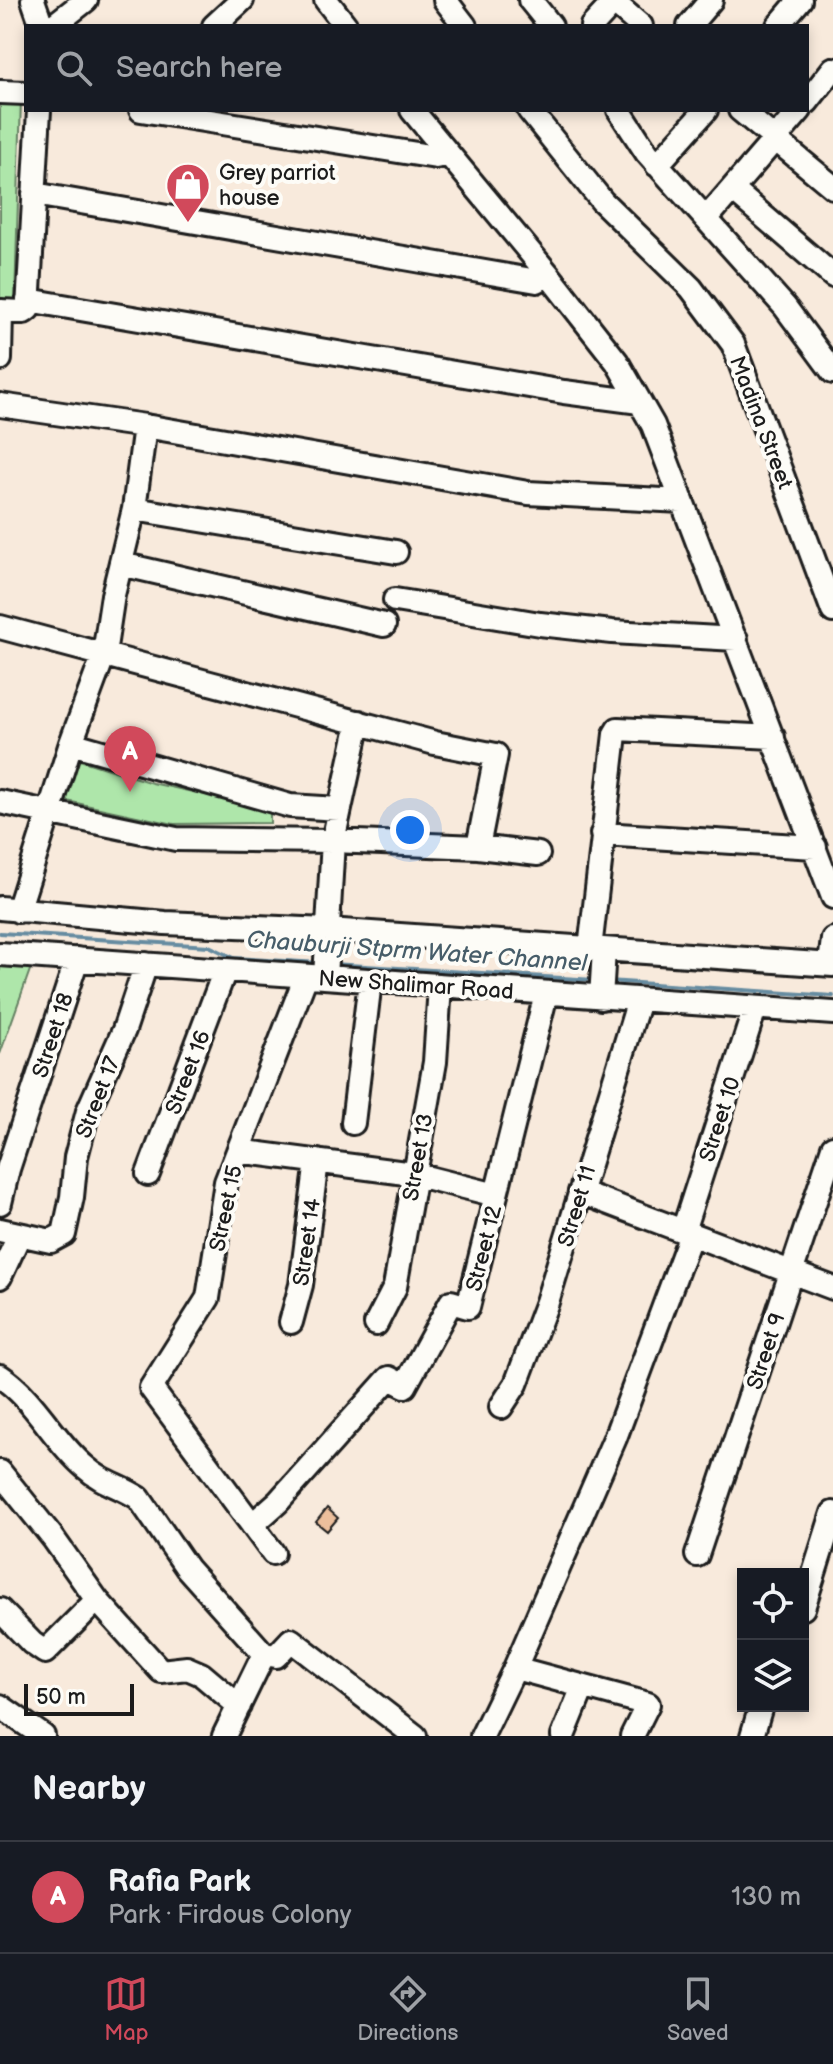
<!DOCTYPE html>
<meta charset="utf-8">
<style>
:root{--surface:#171b24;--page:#20242c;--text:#f1f3f6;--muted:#9ea1a6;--line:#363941;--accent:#d1495b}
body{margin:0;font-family:"Balsamiq Sans",sans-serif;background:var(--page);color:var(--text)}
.controls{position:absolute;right:24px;bottom:24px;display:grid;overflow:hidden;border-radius:0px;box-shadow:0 4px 12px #0003}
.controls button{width:72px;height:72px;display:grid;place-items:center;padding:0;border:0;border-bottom:2px solid var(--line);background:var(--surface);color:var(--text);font:40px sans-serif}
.scale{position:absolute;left:24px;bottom:20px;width:110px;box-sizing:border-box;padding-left:8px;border:4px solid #1c1c1c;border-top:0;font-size:22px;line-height:28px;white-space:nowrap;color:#1c1c1c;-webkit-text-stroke:6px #fdfcf7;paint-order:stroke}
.you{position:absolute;left:410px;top:830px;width:28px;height:28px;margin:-20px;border:6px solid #fff;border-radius:50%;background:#1a73e8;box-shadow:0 0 0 12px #1a73e833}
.badge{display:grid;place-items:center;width:52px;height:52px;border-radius:50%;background:var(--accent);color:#fff;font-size:26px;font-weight:700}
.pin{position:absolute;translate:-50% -66px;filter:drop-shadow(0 2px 4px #0008)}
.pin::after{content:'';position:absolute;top:42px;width:28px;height:24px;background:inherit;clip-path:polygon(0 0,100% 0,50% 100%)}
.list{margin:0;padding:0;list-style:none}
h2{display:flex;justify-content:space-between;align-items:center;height:104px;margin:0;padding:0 32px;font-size:34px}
h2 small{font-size:26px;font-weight:400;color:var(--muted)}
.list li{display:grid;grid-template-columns:52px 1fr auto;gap:24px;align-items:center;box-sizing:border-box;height:112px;padding:0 32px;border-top:2px solid var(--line)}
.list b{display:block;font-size:30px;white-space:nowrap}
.list p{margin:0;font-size:26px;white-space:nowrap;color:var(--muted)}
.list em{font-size:26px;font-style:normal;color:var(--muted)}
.icon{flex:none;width:44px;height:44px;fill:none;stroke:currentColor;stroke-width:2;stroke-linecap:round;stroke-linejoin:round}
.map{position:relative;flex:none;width:833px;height:1736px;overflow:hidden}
.search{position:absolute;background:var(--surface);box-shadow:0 4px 12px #0003;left:24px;right:24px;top:24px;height:88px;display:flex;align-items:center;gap:20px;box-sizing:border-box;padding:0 28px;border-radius:0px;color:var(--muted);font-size:30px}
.sheet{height:216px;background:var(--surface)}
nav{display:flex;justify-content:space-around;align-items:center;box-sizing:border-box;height:112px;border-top:2px solid var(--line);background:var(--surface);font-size:22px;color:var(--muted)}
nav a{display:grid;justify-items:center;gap:4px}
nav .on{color:var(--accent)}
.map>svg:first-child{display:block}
.green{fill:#aee6aa;stroke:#658163;stroke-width:2}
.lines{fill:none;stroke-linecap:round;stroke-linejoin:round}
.stream{stroke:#668ca1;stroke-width:4}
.building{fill:#ecbf9c;stroke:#1c1c1c;stroke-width:2}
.minor-casing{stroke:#1c1c1c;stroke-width:28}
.minor{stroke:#fdfcf7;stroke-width:22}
.labels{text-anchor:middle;stroke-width:8;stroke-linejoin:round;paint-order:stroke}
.poi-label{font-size:22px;fill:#1c1c1c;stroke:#fdfcf7;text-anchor:start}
.street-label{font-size:22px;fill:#1c1c1c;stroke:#fdfcf7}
.water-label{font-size:24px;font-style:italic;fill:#475d69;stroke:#fdfcf7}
</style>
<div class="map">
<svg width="833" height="1736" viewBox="0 0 833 1736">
<rect width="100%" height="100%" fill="#f8eadc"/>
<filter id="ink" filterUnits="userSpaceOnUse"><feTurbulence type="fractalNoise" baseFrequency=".0125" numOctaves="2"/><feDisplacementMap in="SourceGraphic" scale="16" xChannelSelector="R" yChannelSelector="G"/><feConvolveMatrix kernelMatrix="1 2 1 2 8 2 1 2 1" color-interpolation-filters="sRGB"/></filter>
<g filter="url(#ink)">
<!-- green -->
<path class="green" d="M0 98 21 99 15 300 0 299Z
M64 755 152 783 270 809V823L174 824 67 801Z
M0 954 35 956 0 1054Z"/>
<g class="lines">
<!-- stream -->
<path class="stream" d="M0 933 209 946 234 958 320 963
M332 964 595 980
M608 981 833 996"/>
</g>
<!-- building -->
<path class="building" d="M327 1508 338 1518 327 1531 316 1522Z"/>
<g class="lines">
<!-- minor casing -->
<g class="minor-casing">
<path id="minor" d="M33 0 42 26
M326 0 346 26
M445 0 465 26
M530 0 551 26
M611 0 641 26
M53 26 86 0
M214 26 242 0
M592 26 616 0
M689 26 711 0
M778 26 800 0
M0 92 26 93
M807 102 833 69
M141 110 436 157 447 154
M412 110 548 274 617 362 653 425 833 897
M529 110 602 201 691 288 733 344 833 611
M619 110 647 153 785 307 833 372
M740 110 833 187
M657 165 706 110
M733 190 833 276
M34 194 537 281 548 274
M706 219 800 110
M28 300 564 392 640 402
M0 311 24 312 28 309 39 110
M0 359 1 311
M0 405 145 426 528 493 682 501
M134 509 396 552
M121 564 384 625
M395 600 540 624 612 632 736 639
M0 627 435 743 496 755 478 847
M71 743 290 806 339 809
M0 802 176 839 333 841 478 847 538 854
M602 834 815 847
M0 908 165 923 328 930 833 965
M18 911 71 743 104 654 113 595 134 509 145 426
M590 949 615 734 618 729 773 737
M0 954 833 1013
M830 964 833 939
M325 977 333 841 359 722
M601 998 604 950
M353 1123 370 981
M238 1151 413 1174 496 1195
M148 1174 225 970
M580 1192 833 1288
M0 1203 8 1169 77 959
M0 1230 51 1241 64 1234 72 1197 76 1157 88 1111 124 1030 146 964
M683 1231 755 1008
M0 1277 18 1238 23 1236
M291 1322 301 1285 317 1161
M376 1324 395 1287 435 1062 440 986
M0 1376C35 1399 53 1440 85 1467 104 1484 119 1485 139 1498L187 1568 264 1654 276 1656 291 1640 415 1736
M501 1407 516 1384 547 1302 639 1000
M0 1472 53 1538 97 1600 161 1671 187 1668 201 1674 239 1706
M252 1525 278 1502 389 1378 405 1386 451 1302 468 1307 546 994
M273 1553 151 1388 208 1298 226 1182 306 976
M697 1555 833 1147
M803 1608 833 1513
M0 1610 32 1643 45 1652 97 1600
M515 1668 648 1704 632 1736
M0 1706 43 1736
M224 1736 264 1654
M482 1736 515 1668 615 1438 691 1234
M563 1736 583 1687
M752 1736 761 1706"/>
</g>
<!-- minor -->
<use href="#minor" class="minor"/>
</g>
</g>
<!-- icons -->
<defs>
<g id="shop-pin" transform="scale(2.3)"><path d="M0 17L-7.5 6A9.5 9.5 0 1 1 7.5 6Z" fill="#d1495b" stroke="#fdfcf7"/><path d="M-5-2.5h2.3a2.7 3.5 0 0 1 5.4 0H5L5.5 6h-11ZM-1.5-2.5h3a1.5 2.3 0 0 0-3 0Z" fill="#fff"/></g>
</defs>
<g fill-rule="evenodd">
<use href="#shop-pin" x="188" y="185"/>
</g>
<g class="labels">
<!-- poi labels -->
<g class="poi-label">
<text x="219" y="180">Grey parriot<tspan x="219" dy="25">house</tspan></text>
</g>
<!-- street labels -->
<g class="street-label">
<text transform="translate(762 422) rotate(69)" y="8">Madina Street</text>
<text transform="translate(416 984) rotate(4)" y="8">New Shalimar Road</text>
<text transform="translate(52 1035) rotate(-72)" y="8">Street 18</text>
<text transform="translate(187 1072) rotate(-69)" y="8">Street 16</text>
<text transform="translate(97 1097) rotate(-69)" y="8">Street 17</text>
<text transform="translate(719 1119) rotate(-72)" y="8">Street 10</text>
<text transform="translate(417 1157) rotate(-80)" y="8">Street 13</text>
<text transform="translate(576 1206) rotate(-73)" y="8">Street 11</text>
<text transform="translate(225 1208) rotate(-78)" y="8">Street 15</text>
<text transform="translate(306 1242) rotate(-82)" y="8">Street 14</text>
<text transform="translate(483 1248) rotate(-76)" y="8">Street 12</text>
<text transform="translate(765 1351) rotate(-72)" y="8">Street 9</text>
</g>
<!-- water labels -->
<g class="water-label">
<text transform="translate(417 951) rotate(4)" y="8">Chauburji Stprm Water Channel</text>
</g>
</g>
</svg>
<div class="controls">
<button><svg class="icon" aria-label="locate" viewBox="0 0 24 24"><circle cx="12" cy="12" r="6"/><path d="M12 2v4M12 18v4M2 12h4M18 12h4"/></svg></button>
<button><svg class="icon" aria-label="layers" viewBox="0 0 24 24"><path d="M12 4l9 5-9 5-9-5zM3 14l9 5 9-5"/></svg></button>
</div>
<div class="scale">50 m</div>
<div class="you"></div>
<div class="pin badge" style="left:130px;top:792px">A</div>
<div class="search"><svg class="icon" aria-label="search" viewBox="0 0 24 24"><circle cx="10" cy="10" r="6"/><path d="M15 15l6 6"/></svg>Search here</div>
</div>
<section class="sheet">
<h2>Nearby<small></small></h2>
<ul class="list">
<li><span class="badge">A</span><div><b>Rafia Park</b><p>Park · Firdous Colony</p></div><em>130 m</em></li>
</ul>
</section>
<nav>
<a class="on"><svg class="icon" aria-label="map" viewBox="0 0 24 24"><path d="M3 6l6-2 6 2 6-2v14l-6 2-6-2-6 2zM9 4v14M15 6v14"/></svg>Map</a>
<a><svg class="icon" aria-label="directions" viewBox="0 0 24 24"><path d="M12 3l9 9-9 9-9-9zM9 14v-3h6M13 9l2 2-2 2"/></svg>Directions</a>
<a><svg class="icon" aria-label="saved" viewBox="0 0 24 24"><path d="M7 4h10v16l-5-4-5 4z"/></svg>Saved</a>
</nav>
